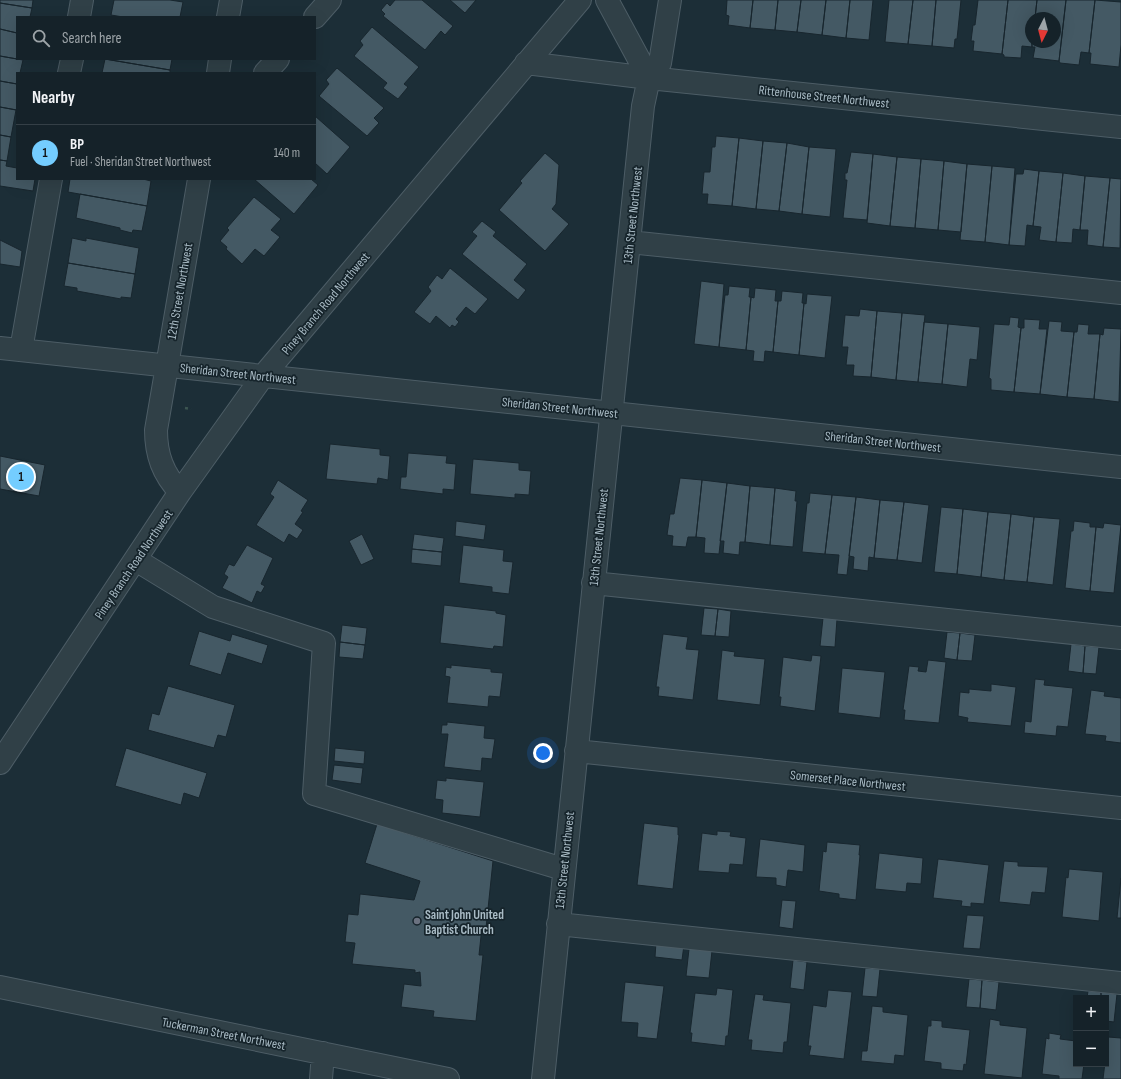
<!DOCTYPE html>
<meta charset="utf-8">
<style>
:root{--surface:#152229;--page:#222f35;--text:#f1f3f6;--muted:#9da4a8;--line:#343f46;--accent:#74cdff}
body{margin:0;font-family:"Sofia Sans Condensed",sans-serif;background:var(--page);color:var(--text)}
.controls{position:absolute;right:12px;bottom:12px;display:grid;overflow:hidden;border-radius:0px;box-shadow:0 4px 16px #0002}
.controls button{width:36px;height:36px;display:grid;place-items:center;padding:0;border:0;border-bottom:1px solid var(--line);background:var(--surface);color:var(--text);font:20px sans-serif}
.compass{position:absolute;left:1025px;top:12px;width:36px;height:36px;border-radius:50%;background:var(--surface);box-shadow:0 4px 16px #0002;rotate:186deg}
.you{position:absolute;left:543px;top:753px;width:14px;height:14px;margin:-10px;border:3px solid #fff;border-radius:50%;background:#1a73e8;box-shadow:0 0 0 6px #1a73e833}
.badge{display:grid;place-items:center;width:26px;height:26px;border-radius:50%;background:var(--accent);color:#111;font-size:13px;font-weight:700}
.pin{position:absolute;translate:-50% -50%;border:2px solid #fff;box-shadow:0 1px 4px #0006}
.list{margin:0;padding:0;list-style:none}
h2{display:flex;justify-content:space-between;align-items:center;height:52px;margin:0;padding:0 16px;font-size:17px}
h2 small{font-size:13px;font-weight:400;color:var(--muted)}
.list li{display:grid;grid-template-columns:26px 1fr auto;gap:12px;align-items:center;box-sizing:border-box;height:56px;padding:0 16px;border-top:1px solid var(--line)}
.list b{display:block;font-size:15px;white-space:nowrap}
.list p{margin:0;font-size:13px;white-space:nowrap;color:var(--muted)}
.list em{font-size:13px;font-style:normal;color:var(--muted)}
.icon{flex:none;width:22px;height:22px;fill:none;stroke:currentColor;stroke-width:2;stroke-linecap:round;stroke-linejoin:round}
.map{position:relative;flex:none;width:1121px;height:1079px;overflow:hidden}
.search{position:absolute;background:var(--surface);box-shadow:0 4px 16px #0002;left:16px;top:16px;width:300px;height:44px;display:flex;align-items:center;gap:10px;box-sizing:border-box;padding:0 14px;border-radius:0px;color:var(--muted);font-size:15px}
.panel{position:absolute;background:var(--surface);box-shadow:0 4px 16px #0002;left:16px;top:72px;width:300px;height:108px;border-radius:0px}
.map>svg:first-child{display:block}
.building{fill:#445964;stroke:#18262e}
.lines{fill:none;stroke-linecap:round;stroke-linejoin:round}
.minor-casing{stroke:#4d5d66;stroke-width:24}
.path{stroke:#3c5551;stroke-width:2.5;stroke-dasharray:3 3;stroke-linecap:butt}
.minor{stroke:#304047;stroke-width:22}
.worship-dot{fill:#6b7280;stroke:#16242b;stroke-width:1.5}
.labels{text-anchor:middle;stroke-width:3.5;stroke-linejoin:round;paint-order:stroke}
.street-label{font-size:13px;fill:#a9bbc5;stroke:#16242b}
.poi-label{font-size:13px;font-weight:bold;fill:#a9bbc5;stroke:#16242b;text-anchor:start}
</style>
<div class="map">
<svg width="1121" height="1079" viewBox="0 0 1121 1079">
<rect width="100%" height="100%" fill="#1c2e37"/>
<!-- building -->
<path class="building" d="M0 0H33L32 8 0 3Z
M114 0H170L183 2 180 17H123L111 15Z
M395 0H422L453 26 445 35 441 31 425 50 383 16 385 14 381 10 387 3 390 6Z
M450 0H476L465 13Z
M727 0H753L750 28 728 25 729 16 726 15Z
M753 0H778L775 30 750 28Z
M778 0H801L797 32 775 30Z
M801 0H826L822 35 797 32Z
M826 0H850L846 38 822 35Z
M850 0H873L869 40 846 38Z
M889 0H913L908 44 885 42Z
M913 0H936L932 46 908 44Z
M936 0H961L957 39H955L954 48 932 46Z
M978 0H1008L1002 54 973 51 974 41H971L973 25H975Z
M1008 0H1037L1035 18H1031L1032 47 1022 46 1021 58 1004 57V55L1002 54Z
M1037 0H1066L1059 61 1033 58 1035 47H1032V42H1055V18H1035Z
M1066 0H1095L1089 53 1081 52 1079 65 1060 63 1059 61Z
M1095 0 1121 2V45L1119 67 1090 64 1091 53H1089Z
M0 3 32 8 30 17H17V33L0 29Z
M372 27 419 67 404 84 408 87 398 99 383 88 387 83 354 56 363 45 360 41Z
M0 29 17 33V59L0 56Z
M0 56 23 60 20 73H17V84L0 81Z
M105 59H172L170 70Z
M105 59 170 70V73H102Z
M337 68 384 108 374 118 379 123 367 136 319 96 329 84 326 80Z
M0 81 17 84V110L0 107Z
M0 107 16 110 11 137 0 135Z
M315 116 350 147 327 174 315 163Z
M0 135 11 137 7 161 0 160Z
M716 136 739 138 732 206 707 204 708 194H702L704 172H710L712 147H715Z
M739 138 763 141 756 209 732 206Z
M763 141 787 143 779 211 756 209Z
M787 143 809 147 802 214 779 211Z
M809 147 836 149 830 217 802 214Z
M851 152 873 154 867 220 843 218 847 180H845V173H847Z
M545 153 559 165 556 204 552 209 569 224 545 251 499 210 522 183 520 181Z
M873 154 897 157 890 226 867 223Z
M897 157 921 159 915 228 890 226Z
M921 159 944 161 938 230 915 228Z
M0 160 7 161 6 166 17 168V179H35L33 191 0 186Z
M944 161 967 164 961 232 938 230Z
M967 164 992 166 985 242 960 240Z
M992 166 1015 168 1009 245 985 242Z
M1024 169 1039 171 1033 226 1027 225 1025 246 1009 245 1016 174H1023Z
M1039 171 1063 173 1056 242 1039 240 1041 227 1033 226Z
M1063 173 1085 176 1080 230 1073 229 1072 243 1056 242Z
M1085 176 1110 178 1103 247 1087 245 1088 230H1080Z
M1110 178 1121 179 1120 248 1103 247Z
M70 179H143L151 181 147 206 68 192Z
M254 179H311L318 185 294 214Z
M80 194 147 206 142 231 133 230 132 233 120 230V228L76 218Z
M254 197 281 219 271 230 280 237 264 256 255 249 242 264 226 249 227 247 220 241 229 230 227 228Z
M482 221 496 232 493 236 527 264 514 280 526 290 518 300 462 254 477 236 472 232Z
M72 238 86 241V238L139 248 135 274 68 263Z
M0 240 22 251 20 267 0 264Z
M68 263 135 274 131 298 121 297V299L77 291V288L64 286Z
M450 268 488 299 475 314 466 307 456 319 459 322 455 327 452 325 450 328 436 316 430 324 414 312 431 291 428 287 437 275 442 279Z
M701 281 724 284 719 347 694 344Z
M729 286 750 288 749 297H751L746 350 719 347 725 295H728Z
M755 288 776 290 775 301H778L773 352 765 351 764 362 753 361 754 351 746 350 751 297 754 298Z
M782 291 803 293 802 303H804L799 355 773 352 778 301H781Z
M807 294 832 296 825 358 799 355 804 303 806 304Z
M860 309 877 311 871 377 853 376 854 365H846L848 347H842L845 315 859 316Z
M877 311 902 313 896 380 871 377Z
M902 313 925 315 918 382 896 380Z
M1010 317 1019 318 1018 327 1021 328 1014 392 991 390V379L989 378 994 324 1009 325Z
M1024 319 1040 320 1039 329H1047L1040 394 1014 392 1021 328H1024Z
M1049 321 1062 322 1061 331 1074 332 1067 397 1040 394Z
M924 322 948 324 942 384 918 382Z
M948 324 980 327 977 360 970 359 967 387 942 384Z
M1078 324 1089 325 1088 334H1100L1094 399 1067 397 1074 332H1077Z
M1104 328 1121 329 1119 402 1094 399 1100 334 1103 335Z
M330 444 380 449V455L390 456 388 480 378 478 377 484 326 479Z
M408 453 447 456 446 463 456 464 454 490 443 489V494L400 489 401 477H406Z
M0 456 45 465 39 496 0 489Z
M473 459 519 463V470L531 471 529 495 515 494V498L470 494Z
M680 478 702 480 696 537H688L686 547 672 546 673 536 667 535 670 514H674Z
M278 480 308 500 301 511 303 512 295 524 303 530 297 539 289 534 284 543 256 525 274 497 270 494Z
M702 480 727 483 719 554 704 553 705 538 696 537Z
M727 483 750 486 745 542H740L739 555 723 553 724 541H720Z
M750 486 775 488 770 545 745 542Z
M775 488 796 491 795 501H797L793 547 770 545Z
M810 493 832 495 825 554 802 552 807 503H809Z
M832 495 856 497 847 575 837 574 839 555 825 554Z
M856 497 880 500 874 558 869 557 868 571 853 569 854 557 849 556Z
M880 500 904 502 897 560 874 558Z
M904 502 929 505 922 563 897 560Z
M941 507 963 509 957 574 934 572Z
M963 509 988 512 981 577 957 574Z
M988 512 1011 514 1004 580 981 577Z
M1011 514 1034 517 1027 582 1004 580Z
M1034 517 1060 519 1053 585 1027 582Z
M456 521 486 525 484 540 455 536Z
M1074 521 1090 523V527H1096L1090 591 1065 588 1071 531H1073Z
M1104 523 1121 525 1114 593 1090 591 1096 527 1103 528Z
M362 534 374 559 361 565 349 541Z
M414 534 444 538 442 552 412 549Z
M247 545 273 558 261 584 265 586 261 593 257 591 252 603 222 588 228 577 224 574 229 564 234 566Z
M463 545 504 550 503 561 513 562 509 594 492 592V587L459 583Z
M412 549 442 552 441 566 411 563Z
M444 605 496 611V613L506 615 503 647 494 646 493 649 440 643Z
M704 608 718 609 715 636 701 635Z
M718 609 731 611 729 637 715 636Z
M823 618 837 619 835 647 820 646Z
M342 625 367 628 365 645 340 642Z
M199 631 230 641 232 634 268 645 262 664 228 653 221 675 189 665Z
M947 632 960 633 957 660 944 658Z
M960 633 975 635 972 661 957 660Z
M663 634 688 637 686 649 699 650 693 700 658 696 659 687H656Z
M340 642 365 645 363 659 339 657Z
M1071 644 1085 646 1083 673 1068 671Z
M1085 646 1099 647 1096 674 1083 673Z
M722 650 735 652 734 656 765 659 760 705 717 700Z
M812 655 821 656 815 711 780 706 781 697H779L783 657 811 661Z
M928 660 946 662 939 723 904 720 905 710H903L909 666 919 667 918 671 926 672Z
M451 665 491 669V672L503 673 500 697 489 696 488 707 447 703 450 677 445 676 446 667 451 668Z
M842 668 885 672 880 718 838 713Z
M1035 679 1045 680 1044 685 1073 688 1068 727 1057 726 1056 736 1024 733 1025 721 1031 722Z
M991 684 1016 687 1011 726 967 722 968 718 958 716 960 692 969 693V689L991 691Z
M168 686 235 705 226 737 218 735 214 748 148 730 152 713 159 715Z
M1091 690 1105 692 1104 696 1121 698V743L1105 741 1106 736 1085 734Z
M447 722 485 726 484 738 495 739 492 759 482 758 481 771 444 767 448 734H441L442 725H447Z
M126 748 207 773 199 798 184 793 181 805 115 786Z
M335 748 365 751 364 764 334 761Z
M334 765 363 768 361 784 332 780Z
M446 778 484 782 480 817 442 813 443 800 435 799 437 780 446 781Z
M644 823 678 827V835H679L673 889 637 885Z
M377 824 493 861 486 928 482 927 479 955H483L476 1021 433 1017 434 1011 401 1007 404 984 421 986 420 972 415 973V970L352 964 355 943 345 942 348 914 358 915 360 894 414 900 420 881 365 863Z
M717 831 731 832 730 836 746 838 743 865 730 864 729 873 698 871 702 833 717 835Z
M760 839 805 845 803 872 788 870 786 887 776 885V878L756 877Z
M827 842 860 845 859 855H860L856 900 839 898V894L819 891 823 851 826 852Z
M879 853 923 858 921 884 907 883 906 892 875 889Z
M938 859 989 865 984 904 971 903V907L961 906 962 901 933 898Z
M1004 861 1018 862V866L1048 867 1045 893 1032 892 1030 905 999 902Z
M1069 869 1103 872 1099 921 1062 917 1066 877 1068 878Z
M1121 878V918H1117Z
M782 900 796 901 793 929 779 927Z
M967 915 984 916 980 949 963 948Z
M656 942 684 945 682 960 655 957Z
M689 949 712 951 709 978 686 976Z
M793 960 807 962 804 990 790 988Z
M865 968 880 969 877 997 862 996Z
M969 979 982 980 980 1008 966 1007Z
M982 980 999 982 996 1010 980 1008Z
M625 982 664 986 657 1039 637 1037 638 1023 621 1022Z
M717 988 733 990 728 1036H726L725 1046 691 1042 692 1033H690L695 993 716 995Z
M828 990 852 992 844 1059 809 1055 811 1046H808L813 1005 826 1007Z
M1088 991 1101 992V998H1087Z
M1101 992 1117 994 1114 1022 1106 1021V998H1101Z
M755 994 764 995 763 1000 791 1003 787 1042H784L783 1053 751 1050 752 1040H748Z
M872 1006 883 1007V1012L908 1015 904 1056 895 1055 894 1064 861 1061 862 1051H867Z
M990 1019 1000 1021V1025L1027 1028 1022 1078 984 1074Z
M931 1020 942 1021V1027L970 1030 966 1065 964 1064 963 1071 941 1069V1063L924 1061 928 1026H931Z
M1049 1033 1061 1035 1060 1039 1076 1041V1064H1084L1082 1079H1059V1076L1042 1074 1046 1038 1049 1039Z
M1108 1037 1121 1038V1079H1103Z"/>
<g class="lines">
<!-- minor casing -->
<g class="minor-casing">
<path id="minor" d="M607 0 649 78
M79 17 82 0
M228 17 231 0
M315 17 330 0
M526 63 649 78 1121 127
M69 73 72 59
M218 73 220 59
M265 73 278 59
M629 242 1121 293
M0 348 1121 467
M21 350 51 179
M180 492C163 474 156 455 156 430L199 179
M136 560 213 607 324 643 314 794 563 869
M593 583 1121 638
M576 751 1121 808
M0 763 180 492 263 376 580 0
M558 924 1121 983
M0 987 448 1079
M321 1079 323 1053
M543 1079 643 106 649 78 660 63 670 0"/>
</g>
<!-- path -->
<path class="path" d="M185 408 191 409"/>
<!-- minor -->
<use href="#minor" class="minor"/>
</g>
<!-- markers -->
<circle class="worship-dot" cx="417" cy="921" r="4"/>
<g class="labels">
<!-- street labels -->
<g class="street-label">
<text transform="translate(824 96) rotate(6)" y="5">Rittenhouse Street Northwest</text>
<text transform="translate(632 215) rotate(-84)" y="5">13th Street Northwest</text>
<text transform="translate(179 291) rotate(-80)" y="5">12th Street Northwest</text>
<text transform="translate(325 303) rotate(-50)" y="5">Piney Branch Road Northwest</text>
<text transform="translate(238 373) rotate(6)" y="5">Sheridan Street Northwest</text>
<text transform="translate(560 407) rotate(6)" y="5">Sheridan Street Northwest</text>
<text transform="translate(883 441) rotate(6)" y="5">Sheridan Street Northwest</text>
<text transform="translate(598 537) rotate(-84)" y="5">13th Street Northwest</text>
<text transform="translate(133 564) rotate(-56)" y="5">Piney Branch Road Northwest</text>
<text transform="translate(848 780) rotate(6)" y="5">Somerset Place Northwest</text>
<text transform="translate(564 860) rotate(-84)" y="5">13th Street Northwest</text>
<text transform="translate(224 1033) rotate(11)" y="5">Tuckerman Street Northwest</text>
</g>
<!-- poi labels -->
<g class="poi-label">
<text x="425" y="919">Saint John United<tspan x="425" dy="15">Baptist Church</tspan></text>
</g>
</g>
</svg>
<div class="controls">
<button>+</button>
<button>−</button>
</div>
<svg class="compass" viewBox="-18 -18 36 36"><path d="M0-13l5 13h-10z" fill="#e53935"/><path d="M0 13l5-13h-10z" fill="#9da4a8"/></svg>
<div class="you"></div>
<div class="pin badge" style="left:21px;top:477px">1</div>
<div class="search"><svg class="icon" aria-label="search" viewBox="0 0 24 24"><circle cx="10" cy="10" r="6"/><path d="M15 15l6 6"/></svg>Search here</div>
<section class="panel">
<h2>Nearby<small></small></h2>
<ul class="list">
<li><span class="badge">1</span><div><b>BP</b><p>Fuel · Sheridan Street Northwest</p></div><em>140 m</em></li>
</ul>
</section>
</div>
